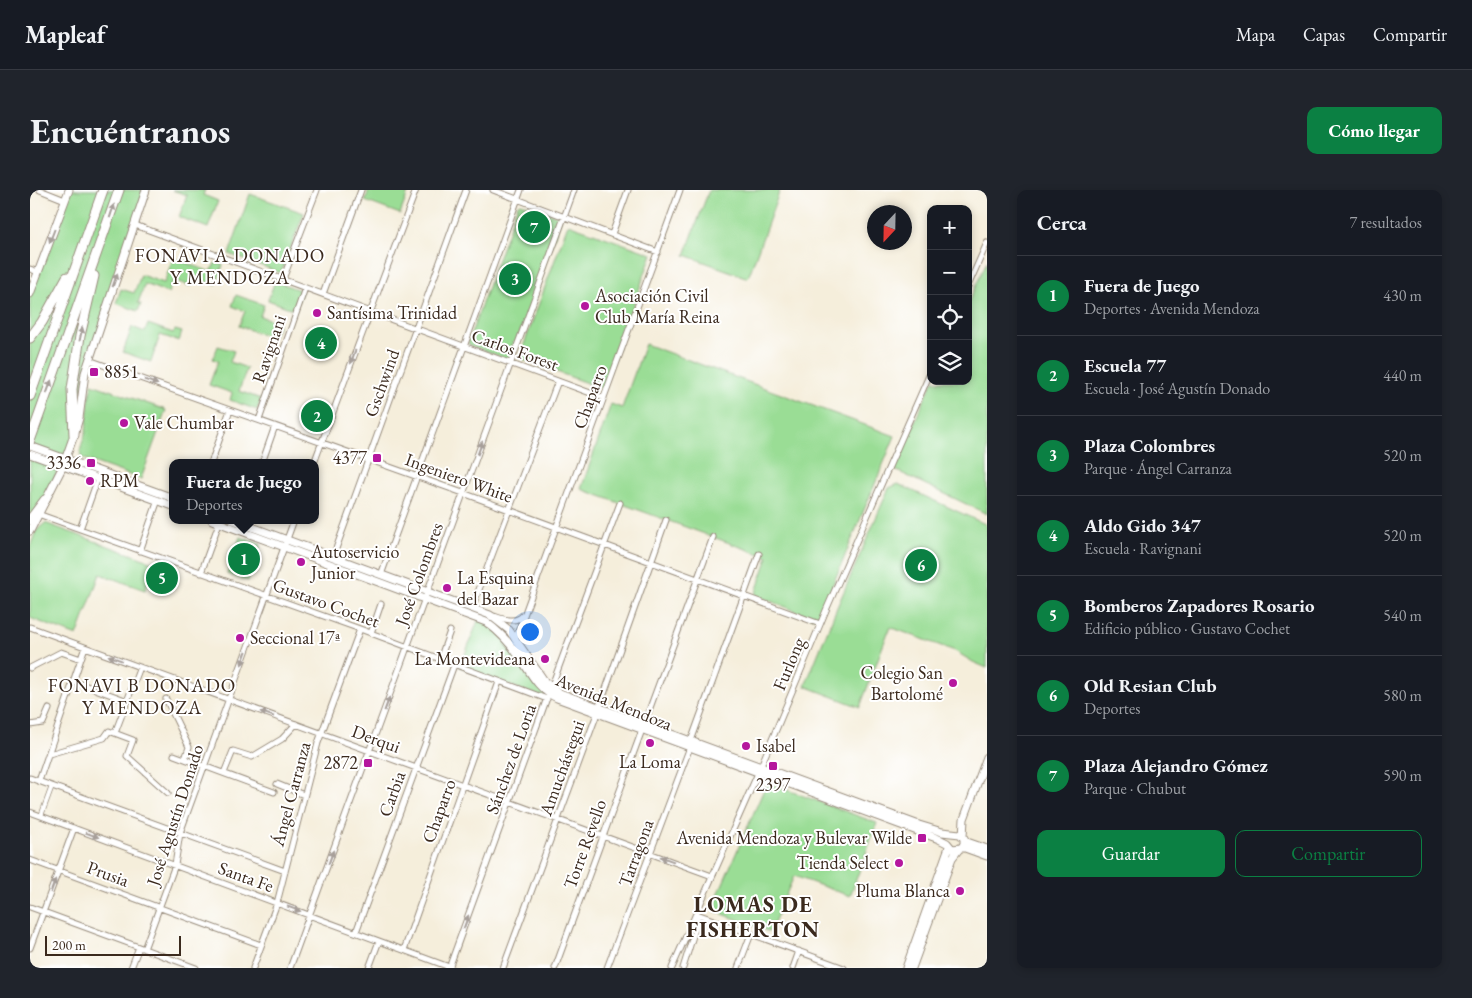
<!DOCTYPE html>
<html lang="es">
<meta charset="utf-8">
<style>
:root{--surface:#171b24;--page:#20242c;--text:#f1f3f6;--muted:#9ea1a6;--line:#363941;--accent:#0b8043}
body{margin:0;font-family:"EB Garamond",serif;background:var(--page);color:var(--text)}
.controls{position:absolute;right:15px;top:15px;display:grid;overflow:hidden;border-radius:10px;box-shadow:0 2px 8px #0003}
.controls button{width:45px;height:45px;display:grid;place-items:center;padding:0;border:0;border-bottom:1px solid var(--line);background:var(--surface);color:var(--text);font:25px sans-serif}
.compass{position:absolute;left:837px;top:15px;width:45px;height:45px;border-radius:50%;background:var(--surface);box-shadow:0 2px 8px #0003;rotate:202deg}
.scale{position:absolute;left:15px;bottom:12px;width:136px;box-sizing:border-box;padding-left:5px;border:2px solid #3b2a1e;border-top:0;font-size:14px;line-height:18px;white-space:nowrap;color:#3b2a1e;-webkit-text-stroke:4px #fff;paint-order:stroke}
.you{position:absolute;left:499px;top:441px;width:18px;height:18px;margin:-12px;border:4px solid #fff;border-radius:50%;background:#1a73e8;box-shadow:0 0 0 8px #1a73e833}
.badge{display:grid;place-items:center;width:32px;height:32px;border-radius:50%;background:var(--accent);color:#fff;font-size:16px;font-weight:700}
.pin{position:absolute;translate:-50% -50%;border:2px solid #fff;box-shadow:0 1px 5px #0006}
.popup{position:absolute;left:139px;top:269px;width:150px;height:65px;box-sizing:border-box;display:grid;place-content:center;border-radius:10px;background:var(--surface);filter:drop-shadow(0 1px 4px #0005);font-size:16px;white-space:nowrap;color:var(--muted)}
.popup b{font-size:19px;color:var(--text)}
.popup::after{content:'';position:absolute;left:50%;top:100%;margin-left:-10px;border:10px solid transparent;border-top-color:var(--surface)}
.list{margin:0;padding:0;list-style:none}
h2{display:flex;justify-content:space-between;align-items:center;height:65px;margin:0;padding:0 20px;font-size:21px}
h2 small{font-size:16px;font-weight:400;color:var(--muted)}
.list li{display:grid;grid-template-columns:32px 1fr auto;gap:15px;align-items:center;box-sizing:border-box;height:80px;padding:0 20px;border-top:1px solid var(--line)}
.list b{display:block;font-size:19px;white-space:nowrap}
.list p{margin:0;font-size:16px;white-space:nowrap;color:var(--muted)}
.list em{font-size:16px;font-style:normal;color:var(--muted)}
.actions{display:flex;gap:10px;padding:15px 20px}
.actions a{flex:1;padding:11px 0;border:1px solid var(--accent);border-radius:10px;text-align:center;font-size:18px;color:var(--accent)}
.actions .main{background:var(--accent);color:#fff}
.icon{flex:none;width:28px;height:28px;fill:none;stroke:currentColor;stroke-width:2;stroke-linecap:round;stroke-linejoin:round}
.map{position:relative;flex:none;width:957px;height:778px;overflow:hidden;border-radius:10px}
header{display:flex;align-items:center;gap:30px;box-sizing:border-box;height:70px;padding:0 25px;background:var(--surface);border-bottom:1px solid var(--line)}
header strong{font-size:24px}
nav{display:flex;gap:28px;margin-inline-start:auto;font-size:18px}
.intro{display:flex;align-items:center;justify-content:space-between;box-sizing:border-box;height:120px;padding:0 30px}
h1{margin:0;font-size:35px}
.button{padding:12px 22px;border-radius:10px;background:var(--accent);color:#fff;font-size:18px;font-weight:700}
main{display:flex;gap:30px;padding:0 30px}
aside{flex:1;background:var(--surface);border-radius:10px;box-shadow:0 2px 8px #0003}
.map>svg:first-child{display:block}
.green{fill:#9add95;stroke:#6a845a}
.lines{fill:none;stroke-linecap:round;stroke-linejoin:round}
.pedestrian-casing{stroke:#988c7c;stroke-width:5.5}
.minor-casing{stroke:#988c7c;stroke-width:7}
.secondary-casing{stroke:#988c7c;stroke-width:9}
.motorway-casing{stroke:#988c7c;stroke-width:11}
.pedestrian{stroke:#fff;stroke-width:4}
.minor{stroke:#fff;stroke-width:5}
.secondary{stroke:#fff;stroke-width:7}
.motorway{stroke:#fff;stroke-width:9}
.oneway{fill:#a79f9a}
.poi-dot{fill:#b5179e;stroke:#fff;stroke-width:2}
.labels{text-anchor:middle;stroke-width:4;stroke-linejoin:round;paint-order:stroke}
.poi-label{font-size:18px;fill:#3b2a1e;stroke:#fff;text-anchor:start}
.street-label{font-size:18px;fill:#3b2a1e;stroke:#fff}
.neighbourhood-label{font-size:19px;letter-spacing:1px;fill:#3b2a1e;stroke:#fff}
.district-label{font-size:22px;font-weight:bold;letter-spacing:1px;fill:#3b2a1e;stroke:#fff}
</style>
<header>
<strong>Mapleaf</strong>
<nav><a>Mapa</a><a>Capas</a><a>Compartir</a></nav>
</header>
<div class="intro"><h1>Encuéntranos</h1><a class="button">Cómo llegar</a></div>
<main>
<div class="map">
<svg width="957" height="778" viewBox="0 0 957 778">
<rect width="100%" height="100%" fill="#fff"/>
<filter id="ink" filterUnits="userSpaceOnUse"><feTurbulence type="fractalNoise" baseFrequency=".02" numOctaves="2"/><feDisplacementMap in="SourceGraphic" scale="10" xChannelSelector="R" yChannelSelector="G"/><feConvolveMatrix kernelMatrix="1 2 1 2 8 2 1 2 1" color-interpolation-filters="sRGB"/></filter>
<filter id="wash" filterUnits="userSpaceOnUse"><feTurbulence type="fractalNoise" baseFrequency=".0096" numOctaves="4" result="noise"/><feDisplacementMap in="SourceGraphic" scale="20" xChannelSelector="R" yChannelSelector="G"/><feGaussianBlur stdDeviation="1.12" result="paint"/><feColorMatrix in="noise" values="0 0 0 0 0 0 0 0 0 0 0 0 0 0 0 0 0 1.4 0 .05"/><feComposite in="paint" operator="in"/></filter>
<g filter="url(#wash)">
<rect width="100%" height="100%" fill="#f5eedb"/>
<!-- green -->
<path class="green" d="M39 0H116L55 183 44 245 0 341V104Z
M142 0H175L173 5 188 11 178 38 149 27 157 5Z
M339 0H379L370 24 335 11Z
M679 0H750L718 88 655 65Z
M220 4 274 23 251 83 199 64Z
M491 13 530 27 531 29 481 167 477 169 439 155 438 152 488 14Z
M538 34 622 64 573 199 489 168Z
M143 68 181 82 185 73 193 75 186 95 164 87 160 96 143 90 138 103 115 94 108 113 111 114 108 121 86 113 91 99 104 103 111 85 134 93Z
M957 71V324L863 279 903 191H938V113Z
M245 91 272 101 265 120 238 110Z
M206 105 234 115 230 126 249 133 243 148 209 136 215 121 202 116Z
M118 134 143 143 145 140 152 142 149 151 130 145 121 172 93 162 102 137 115 142Z
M615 154 865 246 791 423 784 428 725 405 738 367 551 299 581 214 592 218Z
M188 156 204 161 200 172 217 178 209 201 231 209 227 220 200 210 202 203 179 195 188 171 183 169Z
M62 194 136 220 111 289 52 268C48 258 54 251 56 241 58 225 58 210 62 194Z
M868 294 957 335V478L943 472 925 461 860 437 830 517 775 496 808 415 859 298Z
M15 333 125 373 115 400 70 384 47 446 0 428V357L6 341Z
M210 347 231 354 218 391 197 384Z
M449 428 466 439 519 504 517 509 430 477Z
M741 594 847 633 820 706 764 686 740 742 685 721 683 716 735 597Z"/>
</g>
<g filter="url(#ink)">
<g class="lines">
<!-- pedestrian casing -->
<g class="pedestrian-casing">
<path id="pedestrian" d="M11 626 22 596"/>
</g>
<!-- minor casing -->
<g class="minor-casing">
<path id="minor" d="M10 0 35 10
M463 0 628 62
M105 35 574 208
M582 44 598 0
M0 79 8 82
M253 89 287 0
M938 96 957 53
M293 104 331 0
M59 170 433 303 790 434
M229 230 275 98
M181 273 200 220
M232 273 245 236
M284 273 386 0
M8 324 330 439 517 509
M50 339 68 288
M110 361 128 310
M303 367 436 0
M171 383 189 333
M351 385 491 0
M442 418 528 191
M464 426C473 429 486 434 493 425
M0 437 682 686
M341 443 351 414
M485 450 650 0
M410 469 420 441
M0 478 31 462 51 469
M43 491 98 511
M521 498 590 313
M136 509 159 557 155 569
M614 534 683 347
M0 535 13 533 19 519
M85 543 110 477
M661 551 729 364
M19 564 74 548 79 541 103 550 97 566 138 603
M144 565 244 602
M194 583 203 561 222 567 252 549 266 534
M0 588 255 681
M9 591 55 457
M247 594 274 605
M0 622 422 778
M0 670 231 755
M0 717 166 778
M667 724 814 778
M326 742 424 475
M0 758 44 638
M114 759 145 675 150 643 264 330
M374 760 469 492
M101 778 109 757
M223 778 247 713 288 553 330 439
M260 778 544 0
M339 778 349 751
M419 778 517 508
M473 778 568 521 636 330
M525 778 612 540
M577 778 660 557
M642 778 728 583 797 418 901 181
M653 778 667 733V724
M708 778 721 744
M763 778 769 761"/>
</g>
<!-- secondary casing -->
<g class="secondary-casing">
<path id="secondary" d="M0 104 39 0
M0 256 143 308
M0 264 143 316
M182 330 456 432C470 442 481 454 491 469 501 484 509 500 527 508L909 649 917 653 922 659 931 658 934 654V648
M203 330 460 425 479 440 515 492 530 503 889 635 912 642 930 644 937 652 957 659
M0 341 33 276 44 245 49 228 55 183 116 0
M933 646 934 629 957 567
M931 658H935L957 666
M876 778 919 657
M882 778 922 668 929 659"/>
</g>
<!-- motorway casing -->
<g class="motorway-casing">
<path id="motorway" d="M0 148 12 132 37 87
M0 206 73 0
M44 245 42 199 50 146 64 86
M0 251 89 0
M0 330 15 310"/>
</g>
<!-- pedestrian -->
<use href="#pedestrian" class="pedestrian"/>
<!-- minor -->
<use href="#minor" class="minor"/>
<!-- secondary -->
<use href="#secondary" class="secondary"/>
<!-- motorway -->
<use href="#motorway" class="motorway"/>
</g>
<!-- one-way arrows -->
<defs><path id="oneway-solid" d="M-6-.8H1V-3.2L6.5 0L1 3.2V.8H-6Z" transform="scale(1.25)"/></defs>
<g class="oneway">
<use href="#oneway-solid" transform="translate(82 21) rotate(-72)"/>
<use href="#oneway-solid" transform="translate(22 46) rotate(111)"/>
<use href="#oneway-solid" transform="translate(85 90) rotate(-71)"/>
<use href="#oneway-solid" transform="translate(51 144) rotate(-78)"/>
<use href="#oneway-solid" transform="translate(323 167) rotate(110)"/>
<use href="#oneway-solid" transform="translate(121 192) rotate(19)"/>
<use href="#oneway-solid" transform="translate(19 197) rotate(-70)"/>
<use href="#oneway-solid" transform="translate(450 258) rotate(-70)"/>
<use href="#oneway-solid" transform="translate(85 468) rotate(-160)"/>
<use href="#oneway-solid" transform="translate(214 468) rotate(110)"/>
<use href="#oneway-solid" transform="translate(357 514) rotate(-70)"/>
<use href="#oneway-solid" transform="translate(237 524) rotate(-160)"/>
<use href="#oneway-solid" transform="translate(62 645) rotate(20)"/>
<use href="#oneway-solid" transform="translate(301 667) rotate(-70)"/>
<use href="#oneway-solid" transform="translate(637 669) rotate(-160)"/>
<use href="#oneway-solid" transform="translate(23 696) rotate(-70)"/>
<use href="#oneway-solid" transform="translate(264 719) rotate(20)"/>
<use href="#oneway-solid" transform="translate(436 732) rotate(-70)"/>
</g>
</g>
<!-- markers -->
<g class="poi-dot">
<circle cx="555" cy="116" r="5"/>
<circle cx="287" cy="123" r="5"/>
<rect x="59" y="177" width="10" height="10" rx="2.5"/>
<circle cx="94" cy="233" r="5"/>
<rect x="342" y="263" width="10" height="10" rx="2.5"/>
<rect x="56" y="268" width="10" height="10" rx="2.5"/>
<circle cx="60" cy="291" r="5"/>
<circle cx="271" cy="372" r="5"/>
<circle cx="417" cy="398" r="5"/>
<circle cx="210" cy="448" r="5"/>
<circle cx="515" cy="469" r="5"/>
<circle cx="923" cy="493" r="5"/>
<circle cx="620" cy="553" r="5"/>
<circle cx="716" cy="556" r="5"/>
<rect x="333" y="568" width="10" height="10" rx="2.5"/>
<rect x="738" y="571" width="10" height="10" rx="2.5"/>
<rect x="887" y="643" width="10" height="10" rx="2.5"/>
<circle cx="869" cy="673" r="5"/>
<circle cx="930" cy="701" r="5"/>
</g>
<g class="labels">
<!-- poi labels -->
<g class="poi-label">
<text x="565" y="112">Asociación Civil<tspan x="565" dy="21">Club María Reina</tspan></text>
<text x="297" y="129">Santísima Trinidad</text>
<text x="74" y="188">8851</text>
<text x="104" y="239">Vale Chumbar</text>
<text x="337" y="274" text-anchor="end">4377</text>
<text x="51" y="279" text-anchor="end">3336</text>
<text x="70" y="297">RPM</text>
<text x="281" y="368">Autoservicio<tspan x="281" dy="21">Junior</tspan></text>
<text x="427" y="394">La Esquina<tspan x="427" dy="21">del Bazar</tspan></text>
<text x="220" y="454">Seccional 17ª</text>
<text x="505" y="475" text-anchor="end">La Montevideana</text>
<text x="913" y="489" text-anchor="end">Colegio San<tspan x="913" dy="21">Bartolomé</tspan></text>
<text x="726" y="562">Isabel</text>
<text x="620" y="578" text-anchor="middle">La Loma</text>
<text x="328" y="579" text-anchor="end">2872</text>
<text x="743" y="601" text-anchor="middle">2397</text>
<text x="882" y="654" text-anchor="end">Avenida Mendoza y Bulevar Wilde</text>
<text x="859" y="679" text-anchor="end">Tienda Select</text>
<text x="920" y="707" text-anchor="end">Pluma Blanca</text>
</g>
<!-- street labels -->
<g class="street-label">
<text transform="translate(239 159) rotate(-71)" y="6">Ravignani</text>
<text transform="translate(485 160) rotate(20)" y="6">Carlos Forest</text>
<text transform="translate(352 193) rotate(-70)" y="6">Gschwind</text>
<text transform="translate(560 207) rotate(-70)" y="6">Chaparro</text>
<text transform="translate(429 288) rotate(20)" y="6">Ingeniero White</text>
<text transform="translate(389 384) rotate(-70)" y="6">José Colombres</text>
<text transform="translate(296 413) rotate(20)" y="6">Gustavo Cochet</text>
<text transform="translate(759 474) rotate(-67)" y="6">Furlong</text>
<text transform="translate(584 512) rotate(22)" y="6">Avenida Mendoza</text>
<text transform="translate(346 549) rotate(20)" y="6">Derqui</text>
<text transform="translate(481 569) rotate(-70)" y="6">Sánchez de Loria</text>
<text transform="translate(532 578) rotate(-70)" y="6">Amuchástegui</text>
<text transform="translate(261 604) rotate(-75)" y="6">Ángel Carranza</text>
<text transform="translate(362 604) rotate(-70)" y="6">Carbia</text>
<text transform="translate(409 621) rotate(-70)" y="6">Chaparro</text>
<text transform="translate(145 625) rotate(-72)" y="6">José Agustín Donado</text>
<text transform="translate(555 654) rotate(-70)" y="6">Torre Revello</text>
<text transform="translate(606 663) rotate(-70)" y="6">Tarragona</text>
<text transform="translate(78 684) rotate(20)" y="6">Prusia</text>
<text transform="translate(216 687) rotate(20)" y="6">Santa Fe</text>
</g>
<!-- neighbourhood labels -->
<g class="neighbourhood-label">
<text x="200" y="72">FONAVI A DONADO<tspan x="200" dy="22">Y MENDOZA</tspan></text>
<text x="112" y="502">FONAVI B DONADO<tspan x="112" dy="22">Y MENDOZA</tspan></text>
</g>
<!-- district labels -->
<g class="district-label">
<text x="723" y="722">LOMAS DE<tspan x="723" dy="25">FISHERTON</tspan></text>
</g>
</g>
</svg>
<div class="controls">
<button>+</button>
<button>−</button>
<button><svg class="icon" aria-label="locate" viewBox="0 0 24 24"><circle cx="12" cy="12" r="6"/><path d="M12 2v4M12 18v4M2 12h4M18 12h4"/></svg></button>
<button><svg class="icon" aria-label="layers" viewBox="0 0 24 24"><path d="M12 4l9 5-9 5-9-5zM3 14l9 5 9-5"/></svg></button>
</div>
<svg class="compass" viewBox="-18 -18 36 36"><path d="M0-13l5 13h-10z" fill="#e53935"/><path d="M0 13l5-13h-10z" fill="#9ea1a6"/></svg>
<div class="scale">200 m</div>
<div class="you"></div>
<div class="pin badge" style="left:214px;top:369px">1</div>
<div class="popup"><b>Fuera de Juego</b>Deportes</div>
<div class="pin badge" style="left:287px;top:226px">2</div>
<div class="pin badge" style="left:485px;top:89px">3</div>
<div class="pin badge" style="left:291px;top:153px">4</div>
<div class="pin badge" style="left:132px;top:388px">5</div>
<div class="pin badge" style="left:891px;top:375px">6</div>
<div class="pin badge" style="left:504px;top:37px">7</div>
</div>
<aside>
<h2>Cerca<small>7 resultados</small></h2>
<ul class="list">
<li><span class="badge">1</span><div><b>Fuera de Juego</b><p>Deportes · Avenida Mendoza</p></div><em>430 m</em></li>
<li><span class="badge">2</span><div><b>Escuela 77</b><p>Escuela · José Agustín Donado</p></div><em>440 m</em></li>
<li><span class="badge">3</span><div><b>Plaza Colombres</b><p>Parque · Ángel Carranza</p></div><em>520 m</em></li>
<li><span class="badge">4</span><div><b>Aldo Gido 347</b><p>Escuela · Ravignani</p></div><em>520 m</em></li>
<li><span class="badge">5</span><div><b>Bomberos Zapadores Rosario</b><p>Edificio público · Gustavo Cochet</p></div><em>540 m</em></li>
<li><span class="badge">6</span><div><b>Old Resian Club</b><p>Deportes</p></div><em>580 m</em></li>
<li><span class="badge">7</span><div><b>Plaza Alejandro Gómez</b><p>Parque · Chubut</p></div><em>590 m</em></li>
</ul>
<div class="actions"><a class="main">Guardar</a><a>Compartir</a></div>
</aside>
</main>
